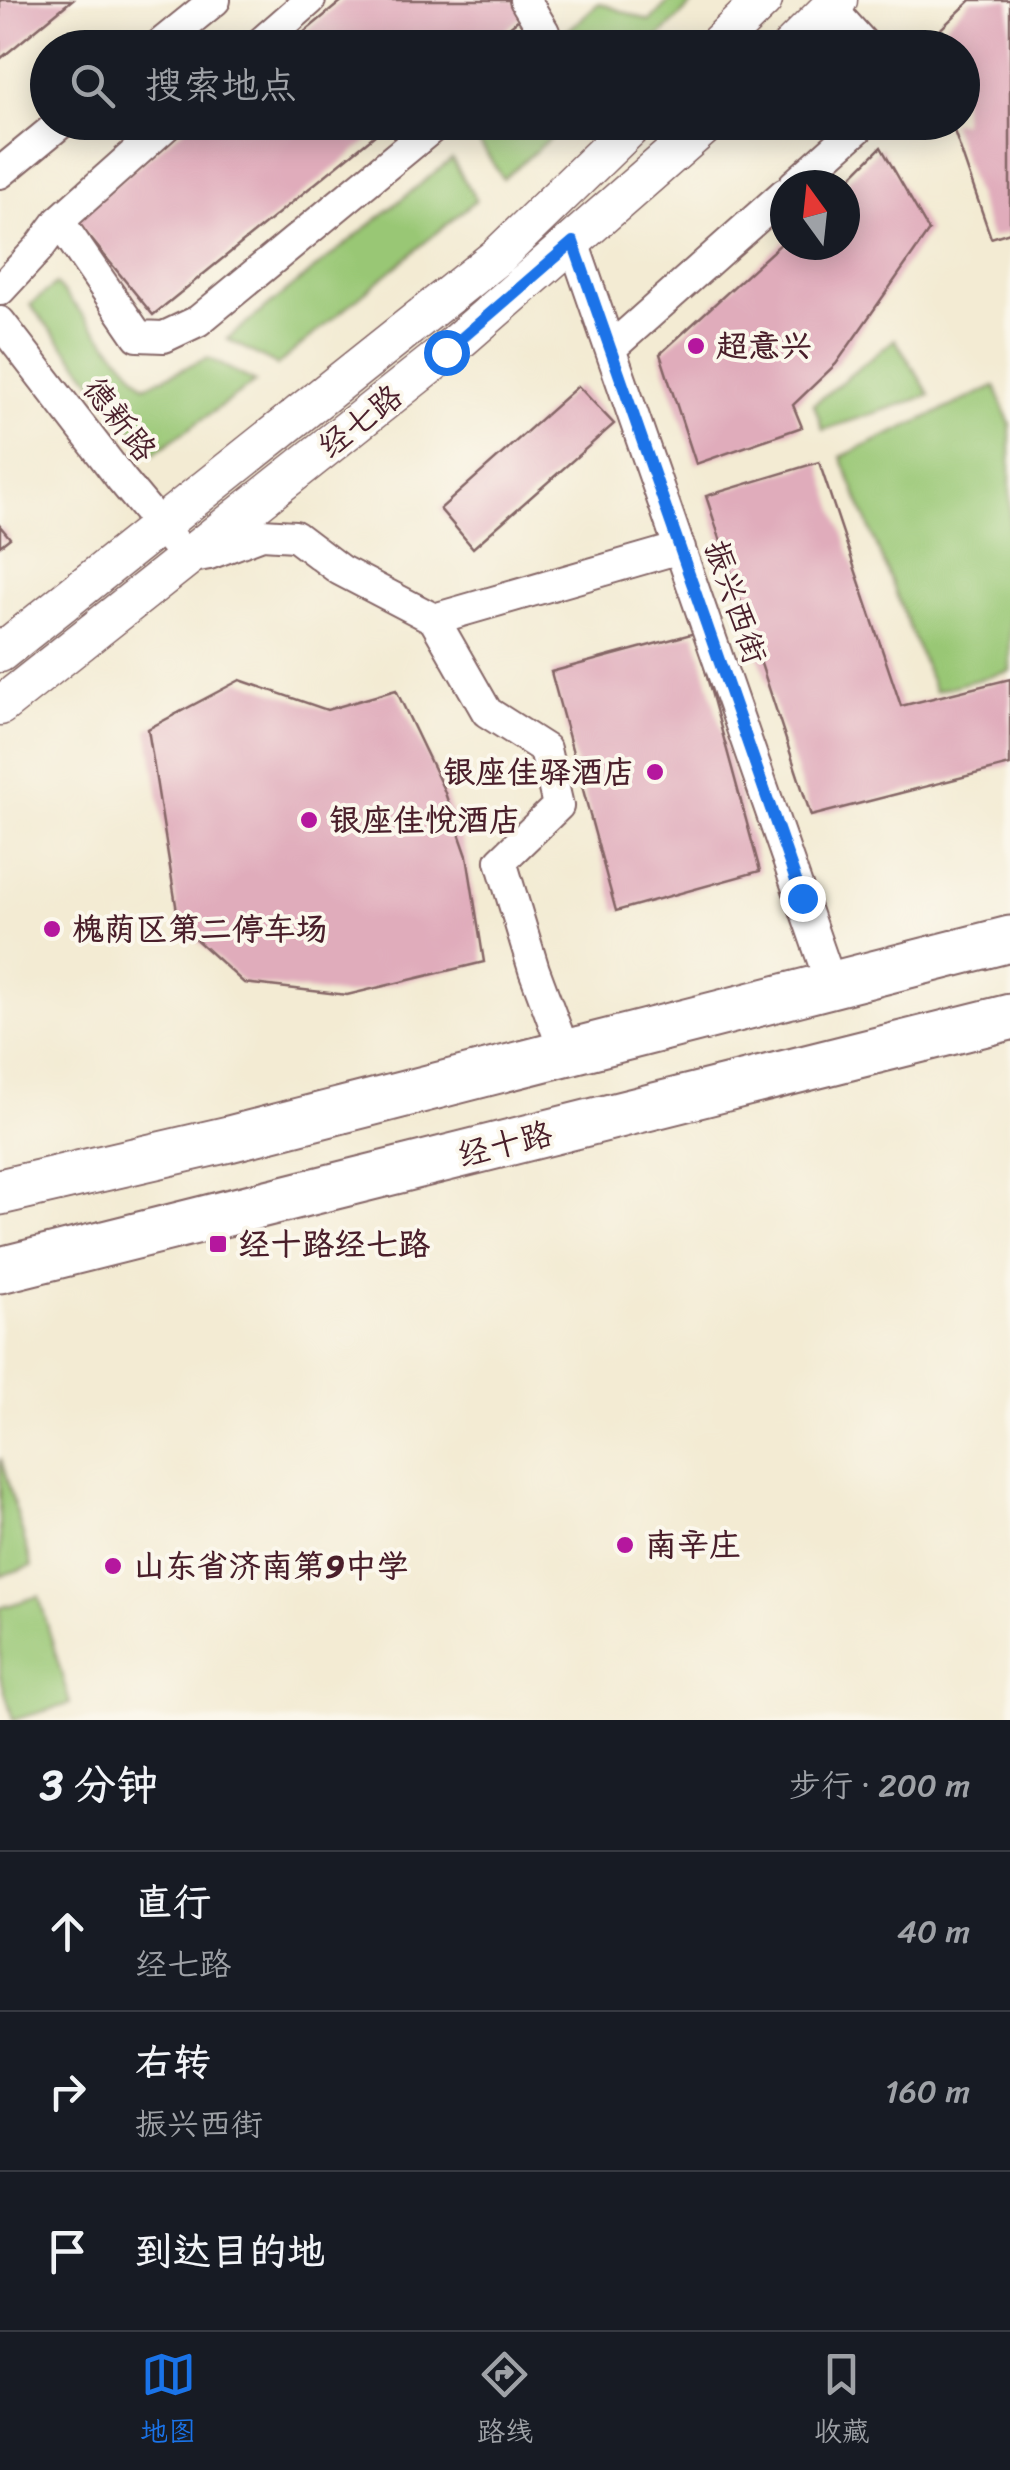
<!DOCTYPE html>
<html lang="zh">
<meta charset="utf-8">
<style>
:root{--surface:#171b24;--page:#242831;--text:#f1f3f6;--muted:#9ea1a6;--line:#363941;--accent:#1a73e8}
body{margin:0;font-family:Sriracha,"LXGW WenKai TC",sans-serif;background:var(--page);color:var(--text)}
.compass{position:absolute;left:770px;top:170px;width:90px;height:90px;border-radius:50%;background:var(--surface);box-shadow:0 5px 25px #0003;rotate:345deg}
.stop{position:absolute;width:30px;height:30px;margin:-22px;border:8px solid #1a73e8;border-radius:50%;background:#fff}
.stop.end{background:#1a73e8;border-color:#fff;box-shadow:0 2px 10px #0008}
.list{margin:0;padding:0;list-style:none}
h2{display:flex;justify-content:space-between;align-items:center;height:130px;margin:0;padding:0 40px;font-size:42px}
h2 small{font-size:32px;font-weight:400;color:var(--muted)}
.list li{display:grid;grid-template-columns:65px 1fr auto;gap:30px;align-items:center;box-sizing:border-box;height:160px;padding:0 40px;border-top:2px solid var(--line)}
.list b{display:block;font-size:38px;white-space:nowrap}
.list p{margin:0;font-size:32px;white-space:nowrap;color:var(--muted)}
.list em{font-size:32px;font-style:normal;color:var(--muted)}
.icon{flex:none;width:55px;height:55px;fill:none;stroke:currentColor;stroke-width:2;stroke-linecap:round;stroke-linejoin:round}
.map{position:relative;flex:none;width:1010px;height:1720px;overflow:hidden}
.search{position:absolute;background:var(--surface);box-shadow:0 5px 25px #0003;left:30px;right:30px;top:30px;height:110px;display:flex;align-items:center;gap:25px;box-sizing:border-box;padding:0 35px;border-radius:55px;color:var(--muted);font-size:38px}
.sheet{height:610px;background:var(--surface)}
nav{display:flex;justify-content:space-around;align-items:center;box-sizing:border-box;height:140px;border-top:2px solid var(--line);background:var(--surface);font-size:28px;color:var(--muted)}
nav a{display:grid;justify-items:center;gap:5px}
nav .on{color:var(--accent)}
.map>svg:first-child{display:block}
.green{fill:#99c775;stroke:#727350;stroke-width:2.5}
.building{fill:#e0acbb}
.lines{fill:none;stroke-linecap:round;stroke-linejoin:round}
.minor-casing{stroke:#856666;stroke-width:34}
.major-casing{stroke:#856666;stroke-width:41}
.highway-casing{stroke:#856666;stroke-width:49}
.minor{stroke:#fff;stroke-width:30}
.major{stroke:#fff;stroke-width:38}
.highway{stroke:#fff;stroke-width:45}
.route{stroke:#1a73e8;stroke-width:12}
.poi-dot{fill:#b5179e;stroke:#fbf7ec;stroke-width:4}
.labels{text-anchor:middle;stroke-width:8;stroke-linejoin:round;paint-order:stroke}
.poi-label{font-size:32px;font-weight:bold;fill:#4a1f2b;stroke:#fbf7ec;text-anchor:start}
.street-label{font-size:32px;fill:#4a1f2b;stroke:#fbf7ec}
</style>
<div class="map">
<svg width="1010" height="1720" viewBox="0 0 1010 1720">
<rect width="100%" height="100%" fill="#fbf7ec"/>
<filter id="ink" filterUnits="userSpaceOnUse"><feTurbulence type="fractalNoise" baseFrequency=".01" numOctaves="2"/><feDisplacementMap in="SourceGraphic" scale="20" xChannelSelector="R" yChannelSelector="G"/><feConvolveMatrix kernelMatrix="1 2 1 2 8 2 1 2 1" color-interpolation-filters="sRGB"/></filter>
<filter id="wash" filterUnits="userSpaceOnUse"><feTurbulence type="fractalNoise" baseFrequency=".0048" numOctaves="4" result="noise"/><feDisplacementMap in="SourceGraphic" scale="40" xChannelSelector="R" yChannelSelector="G"/><feGaussianBlur stdDeviation="2.25" result="paint"/><feColorMatrix in="noise" values="0 0 0 0 0 0 0 0 0 0 0 0 0 0 0 0 0 1.4 0 .05"/><feComposite in="paint" operator="in"/></filter>
<g filter="url(#wash)">
<rect width="100%" height="100%" fill="#f3ebd3"/>
<!-- green -->
<path class="green" d="M670 0H696L649 47 548 48 599 3 650 21Z
M467 123H568L503 179Z
M452 159 476 200 277 365 227 339Z
M56 284 145 386 208 358 255 382 153 454 30 305Z
M895 339 930 395 823 430 814 404Z
M995 386 1010 425V671L935 691 841 457Z
M1 1459 32 1566 0 1576V1460Z
M39 1596 70 1704 13 1720 0 1675V1608Z"/>
<g id="blocks">
<!-- building -->
<path class="building" d="M0 0H72L0 59Z
M343 0H513L525 14 484 48H285Z
M971 0H1010V232L991 238 951 122H962V48H925L924 45Z
M192 122H391L153 315 74 218Z
M881 147 929 231 836 364 793 405 802 427 696 464 660 354 785 240V245H845V183Z
M578 386 614 424 473 548 440 509Z
M819 462 901 706 1010 679V765L811 816 706 496Z
M0 526 10 538 0 546Z
M695 633 760 871 616 911 551 672Z
M240 680 327 710 396 690 444 790 467 856 484 962 347 995 244 983 179 924 148 729Z"/>
</g>
</g>
<g filter="url(#ink)">
<use href="#blocks" fill-opacity="0" stroke="#856666" stroke-width="2.5"/>
<g class="lines">
<!-- minor casing -->
<g class="minor-casing">
<path id="minor" d="M525 0 544 32 526 48
M830 7 867 48
M156 48 215 0
M255 48 310 0
M0 173 62 122
M794 185 865 122
M59 221 138 336 164 337 198 321 439 122
M573 242 831 984
M0 290 39 248 59 221 170 122
M0 322 122 480 187 558 209 554 262 534 295 536 340 570 434 619 487 712 545 749 558 806 501 861 534 970 565 1053
M611 348 785 193
M434 619 680 548"/>
</g>
<!-- major casing -->
<g class="major-casing">
<path id="major" d="M714 48 763 0
M790 48 838 0
M0 653 498 256 636 122
M0 706 446 352 709 122"/>
</g>
<!-- highway casing -->
<g class="highway-casing">
<path id="highway" d="M0 1192 229 1139 1010 939
M0 1270 1010 1017"/>
</g>
<!-- minor -->
<use href="#minor" class="minor"/>
<!-- major -->
<use href="#major" class="major"/>
<!-- highway -->
<use href="#highway" class="highway"/>
</g>
</g>
<g class="lines" filter="url(#ink)">
<!-- route -->
<path class="route" d="M446 352 573 242 802 898"/>
</g>
<!-- markers -->
<g class="poi-dot">
<circle cx="696" cy="346" r="10"/>
<circle cx="655" cy="772" r="10"/>
<circle cx="309" cy="820" r="10"/>
<circle cx="52" cy="929" r="10"/>
<rect x="208" y="1234" width="20" height="20" rx="5"/>
<circle cx="625" cy="1545" r="10"/>
<circle cx="113" cy="1566" r="10"/>
</g>
<g class="labels">
<!-- poi labels -->
<g class="poi-label">
<text x="716" y="357">超意兴</text>
<text x="635" y="783" text-anchor="end">银座佳驿酒店</text>
<text x="329" y="831">银座佳悦酒店</text>
<text x="72" y="940">槐荫区第二停车场</text>
<text x="238" y="1255">经十路经七路</text>
<text x="645" y="1556">南辛庄</text>
<text x="133" y="1577">山东省济南第9中学</text>
</g>
<!-- street labels -->
<g class="street-label">
<text transform="translate(120 419) rotate(52)" y="11">德新路</text>
<text transform="translate(360 421) rotate(-38)" y="11">经七路</text>
<text transform="translate(736 602) rotate(71)" y="11">振兴西街</text>
<text transform="translate(505 1144) rotate(-14)" y="11">经十路</text>
</g>
</g>
</svg>
<svg class="compass" viewBox="-18 -18 36 36"><path d="M0-13l5 13h-10z" fill="#e53935"/><path d="M0 13l5-13h-10z" fill="#9ea1a6"/></svg>
<div class="stop" style="left:446px;top:352px"></div>
<div class="stop end" style="left:802px;top:898px"></div>
<div class="search"><svg class="icon" aria-label="search" viewBox="0 0 24 24"><circle cx="10" cy="10" r="6"/><path d="M15 15l6 6"/></svg>搜索地点</div>
</div>
<section class="sheet">
<h2>3 分钟<small>步行 · 200 m</small></h2>
<ul class="list">
<li><svg class="icon" aria-label="ahead" viewBox="0 0 24 24"><path d="M12 20V5M6 11l6-6 6 6"/></svg><div><b>直行</b><p>经七路</p></div><em>40 m</em></li>
<li><svg class="icon" aria-label="right" viewBox="0 0 24 24"><path d="M7 20v-9h11M14 6l5 5-5 5"/></svg><div><b>右转</b><p>振兴西街</p></div><em>160 m</em></li>
<li><svg class="icon" aria-label="arrive" viewBox="0 0 24 24"><path d="M6 21V4h12l-3 4 3 4H6"/></svg><div><b>到达目的地</b></div></li>
</ul>
</section>
<nav>
<a class="on"><svg class="icon" aria-label="map" viewBox="0 0 24 24"><path d="M3 6l6-2 6 2 6-2v14l-6 2-6-2-6 2zM9 4v14M15 6v14"/></svg>地图</a>
<a><svg class="icon" aria-label="directions" viewBox="0 0 24 24"><path d="M12 3l9 9-9 9-9-9zM9 14v-3h6M13 9l2 2-2 2"/></svg>路线</a>
<a><svg class="icon" aria-label="saved" viewBox="0 0 24 24"><path d="M7 4h10v16l-5-4-5 4z"/></svg>收藏</a>
</nav>
